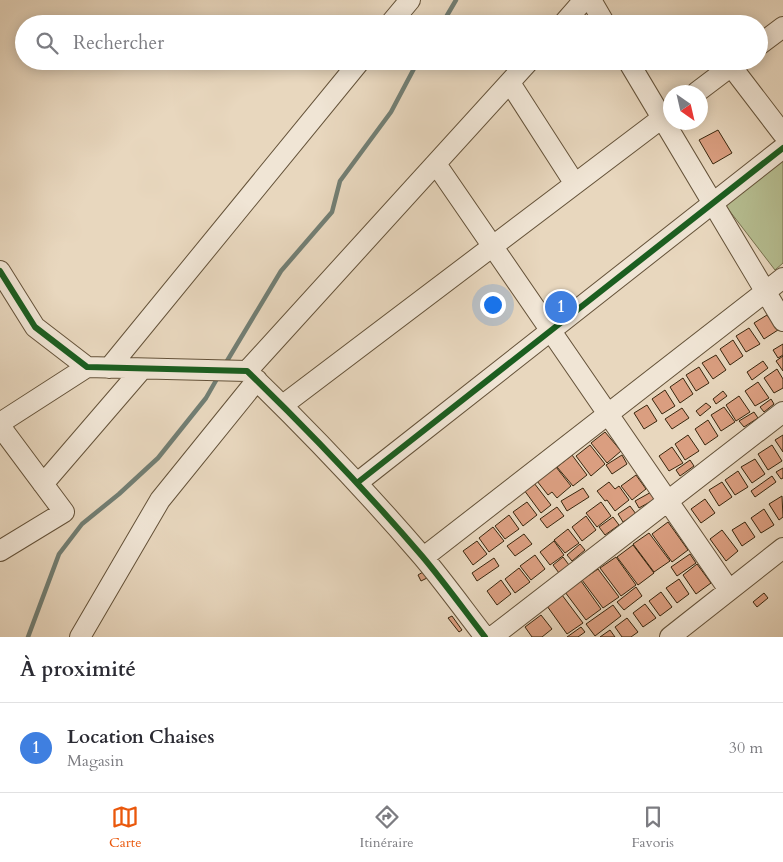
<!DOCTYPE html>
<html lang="fr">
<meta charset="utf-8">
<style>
:root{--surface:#fff;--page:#f7f7f7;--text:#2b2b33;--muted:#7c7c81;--line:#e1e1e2;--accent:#ea580c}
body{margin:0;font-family:Cardo,serif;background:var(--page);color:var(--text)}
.compass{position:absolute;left:663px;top:85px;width:45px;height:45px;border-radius:50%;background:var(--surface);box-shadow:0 2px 12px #0003;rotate:146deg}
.you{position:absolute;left:492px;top:304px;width:18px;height:18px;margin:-12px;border:4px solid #fff;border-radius:50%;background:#1a73e8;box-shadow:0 0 0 8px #1a73e833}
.badge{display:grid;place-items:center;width:32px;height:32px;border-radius:50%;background:var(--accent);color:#fff;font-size:16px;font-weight:700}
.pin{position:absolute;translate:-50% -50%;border:2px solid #fff;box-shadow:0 1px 5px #0006}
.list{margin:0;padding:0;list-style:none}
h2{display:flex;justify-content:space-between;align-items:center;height:65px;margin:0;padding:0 20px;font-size:21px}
h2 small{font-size:16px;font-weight:400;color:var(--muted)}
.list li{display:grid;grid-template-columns:32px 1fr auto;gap:15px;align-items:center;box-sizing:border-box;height:90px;padding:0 20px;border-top:1px solid var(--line)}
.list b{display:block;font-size:19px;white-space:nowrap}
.list p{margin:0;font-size:16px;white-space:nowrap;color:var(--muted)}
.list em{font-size:16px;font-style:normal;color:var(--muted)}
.icon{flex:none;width:28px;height:28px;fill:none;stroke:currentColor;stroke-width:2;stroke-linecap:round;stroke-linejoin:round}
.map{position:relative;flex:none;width:783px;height:637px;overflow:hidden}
.search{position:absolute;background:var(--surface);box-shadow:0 2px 12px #0003;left:15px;right:15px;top:15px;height:55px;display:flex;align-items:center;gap:12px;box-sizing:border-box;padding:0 18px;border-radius:28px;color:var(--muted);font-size:19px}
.sheet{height:155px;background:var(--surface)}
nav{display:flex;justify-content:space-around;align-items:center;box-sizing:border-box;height:70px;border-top:1px solid var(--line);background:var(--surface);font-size:14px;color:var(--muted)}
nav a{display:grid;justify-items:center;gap:2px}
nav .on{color:var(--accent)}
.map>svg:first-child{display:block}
.green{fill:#b6be91;stroke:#77724f}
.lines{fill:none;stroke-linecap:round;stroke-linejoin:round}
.stream{stroke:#727e73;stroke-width:4.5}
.building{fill:#da9e80;stroke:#38260d}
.minor-casing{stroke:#645239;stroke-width:22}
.minor{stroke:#f0e5d5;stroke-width:20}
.cycleway-casing{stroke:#f0e5d5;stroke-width:9}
.cycleway{stroke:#1b5e20;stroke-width:6}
</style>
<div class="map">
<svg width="783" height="637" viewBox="0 0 783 637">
<rect width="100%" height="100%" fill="#e8d7be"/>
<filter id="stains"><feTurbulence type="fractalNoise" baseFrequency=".004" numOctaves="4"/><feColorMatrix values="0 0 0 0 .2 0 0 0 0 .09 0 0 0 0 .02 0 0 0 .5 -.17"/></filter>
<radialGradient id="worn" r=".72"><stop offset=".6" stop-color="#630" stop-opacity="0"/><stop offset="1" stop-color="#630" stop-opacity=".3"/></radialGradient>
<!-- green -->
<path class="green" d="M783 155V263L775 270 722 201Z"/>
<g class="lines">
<!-- stream -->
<path class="stream" d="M442 24 456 0
M224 366 281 271 332 212 340 181 391 112 418 61
M28 637 59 554 82 524 119 494 158 458 206 398 218 377"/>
</g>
<!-- building -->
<path class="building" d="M718 130 732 153 713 164 699 140Z
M767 315 778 330 764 339 754 323Z
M749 328 760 344 746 352 736 336Z
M733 340 743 356 730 365 720 349Z
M783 344V355L778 358 773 350Z
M716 355 726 370 713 379 702 363Z
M783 356V371L776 361Z
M763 361 768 368 752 380 747 372Z
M699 367 709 383 696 391 686 375Z
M777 369 783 379V388L774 393 764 378Z
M683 378 693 394 680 403 670 387Z
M758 382 769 398 755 406 745 391Z
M665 390 675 406 662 414 652 399Z
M723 391 727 396 716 404 713 399Z
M739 396 750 412 736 421 726 405Z
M771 399 774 404 764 412 760 407Z
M706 403 711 407 700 416 696 411Z
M647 405 657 421 644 429 634 413Z
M724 407 735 422 721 431 711 415Z
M682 408 689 418 672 429 665 419Z
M754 412 758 418 744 427 739 421Z
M708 420 718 436 705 445 695 429Z
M605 432 621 451 607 463 591 443Z
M688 435 699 451 685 460 675 444Z
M783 435V452L775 440Z
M590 445 605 464 591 476 576 456Z
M772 445 782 461 768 470 758 454Z
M672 447 683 463 669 471 659 456Z
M572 455 587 475 573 486 557 467Z
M622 455 627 464 612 474 606 465Z
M755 459 765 474 752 483 741 467Z
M690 460 694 466 680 476 676 470Z
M556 467 571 486 557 498 552 492 548 495 537 481Z
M783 468V478L781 479 776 472Z
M738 471 748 487 735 495 725 480Z
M636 475 646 489 632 500 621 486Z
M772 476 776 482 755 497 751 491Z
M609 482 615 489 619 486 629 500 615 511 607 500 605 501 597 491Z
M722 482 732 497 719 506 709 490Z
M534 483 551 505 541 513 524 490Z
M583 488 589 497 567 511 561 501Z
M655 490 659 497 639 508 635 501Z
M782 496 783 517 779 520 769 504Z
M705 499 715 513 701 523 691 509Z
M527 502 537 515 523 526 513 512Z
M601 502 611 516 597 527 586 513Z
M630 506 636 514 623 522 618 514Z
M557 507 564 516 547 528 540 519Z
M764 509 774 525 761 533 751 518Z
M509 515 519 529 505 539 495 526Z
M586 516 596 530 582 541 572 527Z
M613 517 619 525 605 535 599 527Z
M668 522 688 550 672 562 652 534Z
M745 522 755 537 742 546 732 530Z
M493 527 504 541 489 552 479 538Z
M568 529 579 543 565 553 554 540Z
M722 530 738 551 726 561 710 539Z
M649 533 670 561 654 572 633 544Z
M524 534 532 544 515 556 507 546Z
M477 541 487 554 473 565 463 551Z
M554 541 564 555 550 565 540 552Z
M580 544 585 550 572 561 567 555Z
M633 545 654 573 638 585 617 557Z
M690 554 696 563 677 576 671 567Z
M535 555 545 569 531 580 520 566Z
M563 557 569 565 559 573 553 565Z
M616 557 636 585 621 596 600 568Z
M494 558 499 566 477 581 472 573Z
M697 564 711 583 696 594 683 575Z
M519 568 530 582 515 593 505 579Z
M598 569 619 597 603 608 582 580Z
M423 572 427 578 421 581 418 575Z
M679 579 689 594 677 603 666 588Z
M501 580 511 594 497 605 487 591Z
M581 581 601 609 586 620 565 592Z
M636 587 642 596 624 610 617 602Z
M661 592 672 607 660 616 649 601Z
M764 593 768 598 757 607 753 602Z
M562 595 583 623 567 634 547 606Z
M645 604 656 618 643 627 633 613Z
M613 605 621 616 595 636 586 624Z
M541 615 552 629 542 637H532L525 627Z
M452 616 462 630 459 632 448 618Z
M627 618 638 632 631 637H622L615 627Z
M581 627 585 632 578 637H567Z
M610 630 615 637H600Z"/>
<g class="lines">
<!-- minor casing -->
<g class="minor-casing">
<path id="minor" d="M591 0 605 24
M390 24 410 0
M563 24 584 0
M759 45 783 27
M628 61 783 321
M731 66 783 134
M510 83 575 184
M697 92 738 61
M436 164 729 590
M0 271 35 327 87 367 247 371C308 430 367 492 422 556 444 582 464 610 485 637
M109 368 360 61
M247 371 529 61
M283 405 670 112
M0 423 87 367
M0 426 64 512 0 551
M357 483 783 148
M43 484 142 369
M424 557 783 278
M80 637 160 500 257 380
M492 637 783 412
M670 637 783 548"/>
</g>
<!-- minor -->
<use href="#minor" class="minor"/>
<!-- cycleway casing -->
<g class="cycleway-casing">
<path id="cycleway" d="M0 271 35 327 87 367 247 371C308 430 367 492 422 556 444 582 464 610 485 637
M357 483 783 148"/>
</g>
<!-- cycleway -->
<use href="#cycleway" class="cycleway"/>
</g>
<rect width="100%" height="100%" filter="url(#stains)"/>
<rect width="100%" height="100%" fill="url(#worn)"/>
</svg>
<svg class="compass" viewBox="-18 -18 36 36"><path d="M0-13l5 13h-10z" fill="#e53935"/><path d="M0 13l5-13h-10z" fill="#7c7c81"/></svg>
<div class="you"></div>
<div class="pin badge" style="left:561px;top:307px;background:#3f7fe0">1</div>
<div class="search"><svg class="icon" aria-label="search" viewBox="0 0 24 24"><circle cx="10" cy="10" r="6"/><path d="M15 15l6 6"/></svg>Rechercher</div>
</div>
<section class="sheet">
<h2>À proximité<small></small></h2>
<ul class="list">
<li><span class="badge" style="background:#3f7fe0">1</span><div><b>Location Chaises</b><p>Magasin</p></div><em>30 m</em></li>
</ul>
</section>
<nav>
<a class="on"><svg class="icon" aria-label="map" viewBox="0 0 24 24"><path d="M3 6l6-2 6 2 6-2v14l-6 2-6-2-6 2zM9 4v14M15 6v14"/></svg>Carte</a>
<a><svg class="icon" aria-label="directions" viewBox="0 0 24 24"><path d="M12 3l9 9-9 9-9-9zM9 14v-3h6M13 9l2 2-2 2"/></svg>Itinéraire</a>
<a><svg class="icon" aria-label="saved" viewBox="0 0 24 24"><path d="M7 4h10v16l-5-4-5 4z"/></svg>Favoris</a>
</nav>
